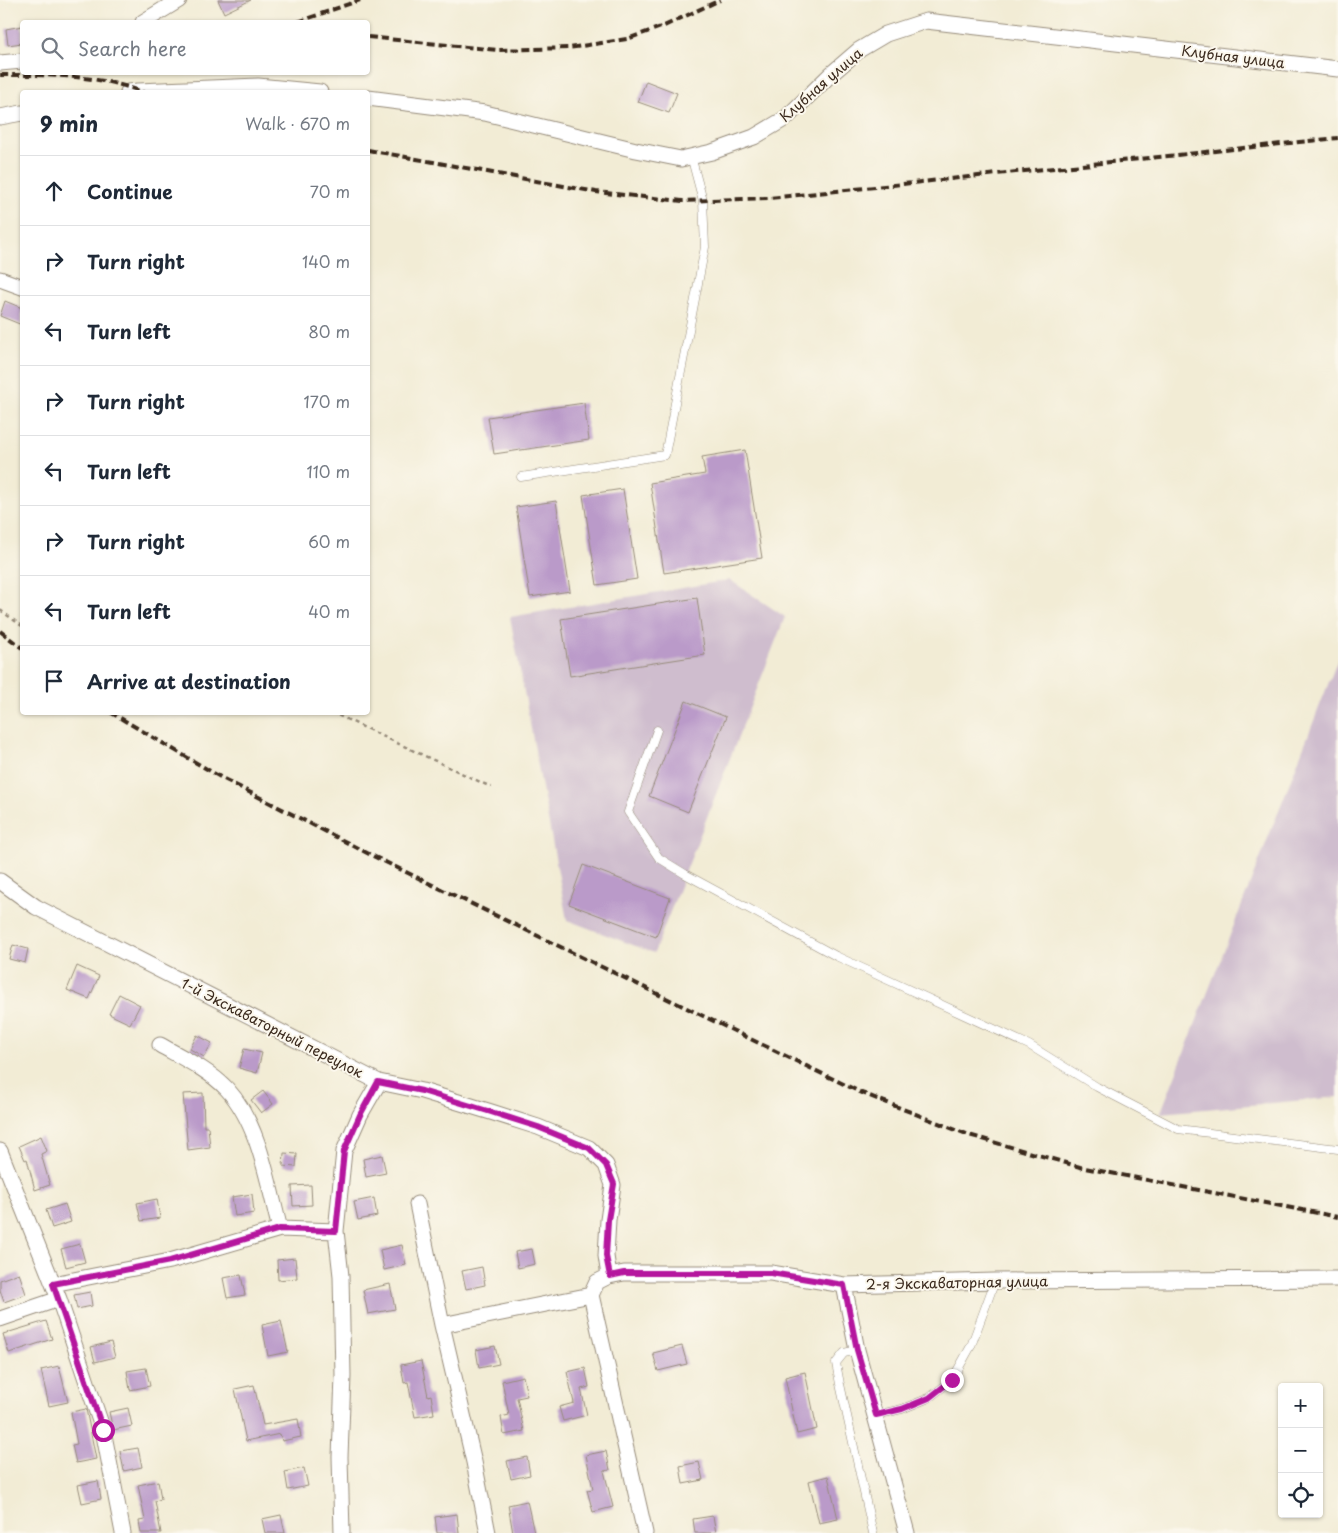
<!DOCTYPE html>
<meta charset="utf-8">
<style>
:root{--surface:#fff;--page:#f2f2f3;--text:#1f2937;--muted:#747a83;--line:#e0e1e3}
body{margin:0;font-family:"Playpen Sans",sans-serif;background:var(--page);color:var(--text)}
.controls{position:absolute;right:15px;bottom:15px;display:grid;overflow:hidden;border-radius:5px;box-shadow:0 1px 4px #0004}
.controls button{width:45px;height:45px;display:grid;place-items:center;padding:0;border:0;border-bottom:1px solid var(--line);background:var(--surface);color:var(--text);font:25px sans-serif}
.stop{position:absolute;width:15px;height:15px;margin:-11px;border:4px solid #b5179e;border-radius:50%;background:#fff}
.stop.end{background:#b5179e;border-color:#fff;box-shadow:0 1px 5px #0008}
.list{margin:0;padding:0;list-style:none}
h2{display:flex;justify-content:space-between;align-items:center;height:65px;margin:0;padding:0 20px;font-size:21px}
h2 small{font-size:16px;font-weight:400;color:var(--muted)}
.list li{display:grid;grid-template-columns:32px 1fr auto;gap:15px;align-items:center;box-sizing:border-box;height:70px;padding:0 20px;border-top:1px solid var(--line)}
.list b{display:block;font-size:19px;white-space:nowrap}
.list em{font-size:16px;font-style:normal;color:var(--muted)}
.icon{flex:none;width:28px;height:28px;fill:none;stroke:currentColor;stroke-width:2;stroke-linecap:round;stroke-linejoin:round}
.map{position:relative;flex:none;width:1338px;height:1533px;overflow:hidden}
.search{position:absolute;background:var(--surface);box-shadow:0 1px 4px #0004;left:20px;top:20px;width:350px;height:55px;display:flex;align-items:center;gap:12px;box-sizing:border-box;padding:0 18px;border-radius:5px;color:var(--muted);font-size:19px}
.panel{position:absolute;background:var(--surface);box-shadow:0 1px 4px #0004;left:20px;top:90px;width:350px;height:625px;border-radius:5px}
.map>svg:first-child{display:block}
.industrial{fill:#cfbdce}
.building{fill:#ba9ac9}
.lines{fill:none;stroke-linecap:round;stroke-linejoin:round}
.service-casing{stroke:#968b7a;stroke-width:9}
.minor-casing{stroke:#968b7a;stroke-width:17}
.path{stroke:#968b7a;stroke-width:2.5;stroke-dasharray:4 4;stroke-linecap:butt}
.service{stroke:#fff;stroke-width:8}
.minor{stroke:#fff;stroke-width:15}
.rail{stroke:#3b2a1e;stroke-width:4;stroke-dasharray:8 4;stroke-linecap:butt}
.route{stroke:#b5179e;stroke-width:6}
.labels{text-anchor:middle;stroke-width:4;stroke-linejoin:round;paint-order:stroke}
.street-label{font-size:14px;fill:#3b2a1e;stroke:#fbf7ec}
</style>
<div class="map">
<svg width="1338" height="1533" viewBox="0 0 1338 1533">
<rect width="100%" height="100%" fill="#fbf7ec"/>
<filter id="ink" filterUnits="userSpaceOnUse"><feTurbulence type="fractalNoise" baseFrequency=".02" numOctaves="2"/><feDisplacementMap in="SourceGraphic" scale="10" xChannelSelector="R" yChannelSelector="G"/><feConvolveMatrix kernelMatrix="1 2 1 2 8 2 1 2 1" color-interpolation-filters="sRGB"/></filter>
<filter id="wash" filterUnits="userSpaceOnUse"><feTurbulence type="fractalNoise" baseFrequency=".0096" numOctaves="4" result="noise"/><feDisplacementMap in="SourceGraphic" scale="20" xChannelSelector="R" yChannelSelector="G"/><feGaussianBlur stdDeviation="1.12" result="paint"/><feColorMatrix in="noise" values="0 0 0 0 0 0 0 0 0 0 0 0 0 0 0 0 0 1.4 0 .05"/><feComposite in="paint" operator="in"/></filter>
<g filter="url(#wash)">
<rect width="100%" height="100%" fill="#f2ecd5"/>
<!-- industrial -->
<path class="industrial" d="M730 580 785 617 654 953 567 920 510 617Z
M1338 659V1097L1161 1113V1112Z"/>
<g id="blocks">
<!-- building -->
<path class="building" d="M218 0H251L224 13Z
M22 26V43L8 45 6 29Z
M646 81 677 93 669 113 638 102Z
M5 301 22 308V325L0 316Z
M584 403 589 440 494 454 488 417Z
M745 450 762 558 664 573 650 483 705 474 702 457Z
M623 489 637 579 597 585 583 495Z
M556 501 570 591 530 597 516 507Z
M697 598 705 655 570 676 561 619Z
M686 701 726 717 688 812 649 796Z
M583 865 670 898 656 937 569 904Z
M13 945 28 949 25 963 9 959Z
M77 966 99 976 89 999 67 990Z
M119 994 140 1005 130 1024 109 1014Z
M197 1035 212 1043 204 1057 190 1049Z
M244 1049 262 1053 257 1073 239 1068Z
M263 1091 273 1104 261 1113 251 1100Z
M203 1093 204 1127H208L210 1147 188 1150 183 1094Z
M41 1136 47 1151 41 1154 50 1185 35 1190 27 1159 25 1160 19 1146Z
M284 1153 297 1154 296 1167 283 1166Z
M382 1155 386 1173 366 1177 363 1159Z
M311 1185 312 1205 293 1206 292 1186Z
M252 1194 254 1213 235 1216 232 1197Z
M374 1198 377 1216 358 1220 354 1202Z
M157 1199 160 1218 141 1221 137 1203Z
M65 1204 71 1222 52 1228 46 1210Z
M80 1244 85 1262 66 1267 61 1249Z
M402 1245 406 1265 384 1270 380 1250Z
M532 1249 535 1264 518 1268 515 1252Z
M295 1258 297 1278 278 1280 277 1260Z
M482 1267 485 1285 466 1289 462 1271Z
M19 1273 26 1294 4 1302 0 1290V1280Z
M241 1275 245 1295 227 1298 223 1278Z
M390 1284 395 1309 368 1314 363 1290Z
M90 1292 92 1306 77 1309 74 1295Z
M46 1321 52 1339 9 1353 3 1334Z
M281 1321 288 1352 268 1356 262 1325Z
M111 1342 115 1357 95 1362 91 1347Z
M495 1346 499 1364 479 1368 476 1350Z
M682 1346 687 1364 658 1371 653 1353Z
M421 1361 428 1396 431 1395 434 1414 415 1417 408 1382 404 1383 401 1365Z
M59 1366 68 1402 49 1406 41 1370Z
M146 1368 150 1386 130 1390 127 1371Z
M585 1368 589 1387 581 1389 587 1415 563 1421 559 1407 574 1403 567 1372Z
M805 1372 817 1429 797 1434 785 1377Z
M523 1376 527 1396 517 1398 524 1431 504 1435 501 1417 509 1415 502 1381Z
M254 1385 263 1425 298 1419 301 1437 282 1441 280 1434 246 1441 235 1389Z
M128 1408 132 1426 113 1430 109 1412Z
M86 1409 96 1459 76 1463 72 1445 77 1444 71 1412Z
M138 1448 142 1467 124 1471 120 1451Z
M606 1451 610 1470 604 1471 613 1507 593 1512 587 1490 593 1489 586 1455Z
M527 1457 530 1475 511 1479 507 1461Z
M699 1462 703 1480 683 1484 680 1466Z
M304 1468 308 1486 288 1490 285 1472Z
M828 1476 838 1519 819 1523 809 1481Z
M98 1481 101 1499 82 1503 78 1485Z
M158 1481 161 1499 155 1501 161 1533H141L139 1521 145 1520 138 1485Z
M527 1501 534 1533H513L508 1505Z
M457 1514 459 1533H437L435 1517Z
M281 1515 285 1533H265L262 1519Z
M713 1516 716 1533H695L693 1519Z"/>
</g>
</g>
<g filter="url(#ink)">
<use href="#blocks" fill-opacity="0" stroke="#968b7a" stroke-width="1"/>
<g class="lines">
<!-- service casing -->
<g class="service-casing">
<path id="service" d="M521 477 665 455 705 247 703 201 691 156
M657 730 628 812 659 858 685 874 836 956 1029 1045 1097 1087 1178 1129 1338 1149
M857 1350 844 1353 836 1363 840 1384 873 1533
M876 1415 902 1409 929 1398 952 1380 971 1346 995 1281"/>
</g>
<!-- minor casing -->
<g class="minor-casing">
<path id="minor" d="M143 22 179 0
M0 63 22 61
M128 92 138 91 258 86 320 92
M368 98 485 113 636 150 681 159 712 152 754 137 786 118 830 75 859 50 886 34 926 21 1338 69
M0 117 22 113
M0 279 22 287
M0 881 36 907 379 1082 360 1115 344 1151 336 1231 341 1276 343 1376 340 1457 342 1533
M160 1045C183 1058 209 1070 227 1089 260 1125 268 1184 280 1229
M379 1082 422 1091 491 1112 538 1127 589 1148 606 1165 613 1185 608 1220 606 1256 609 1276
M0 1151 59 1299 103 1430 123 1533
M417 1204 442 1325 591 1295
M53 1284 170 1261 280 1229 336 1231
M844 1285 857 1350 907 1533
M0 1319 59 1299
M442 1325 474 1462 488 1533
M645 1533 591 1295 597 1282 609 1276 624 1273H771L844 1285 995 1281 1338 1279"/>
</g>
<!-- path -->
<path class="path" d="M0 610 22 626
M331 712 491 787"/>
<!-- service -->
<use href="#service" class="service"/>
<!-- minor -->
<use href="#minor" class="minor"/>
<!-- rail -->
<path class="rail" d="M298 22 360 0
M368 37 497 50 569 48 627 39 664 26 720 0
M0 75C53 75 93 74 143 92
M368 150 596 192 682 201 770 198 1338 138
M0 631 22 648
M110 712 222 778 375 857 862 1093 969 1135 1080 1167 1338 1217"/>
</g>
</g>
<g class="lines" filter="url(#ink)">
<!-- route -->
<path class="route" d="M103 1430 53 1284 170 1261 280 1229 336 1231 344 1151 360 1115 378 1082 422 1091 491 1112 538 1127 589 1148 606 1165 614 1184 608 1220 606 1256 610 1276 624 1273H771L844 1285 857 1350 876 1415 902 1409 929 1398 952 1380"/>
</g>
<g class="labels">
<!-- street labels -->
<g class="street-label">
<text transform="translate(1233 57) rotate(7)" y="5">Клубная улица</text>
<text transform="translate(821 85) rotate(-41)" y="5">Клубная улица</text>
<text transform="translate(272 1028) rotate(27)" y="5">1-й Экскаваторный переулок</text>
<text transform="translate(957 1283) rotate(-1)" y="5">2-я Экскаваторная улица</text>
</g>
</g>
</svg>
<div class="controls">
<button>+</button>
<button>−</button>
<button><svg class="icon" aria-label="locate" viewBox="0 0 24 24"><circle cx="12" cy="12" r="6"/><path d="M12 2v4M12 18v4M2 12h4M18 12h4"/></svg></button>
</div>
<div class="stop" style="left:103px;top:1430px"></div>
<div class="stop end" style="left:952px;top:1380px"></div>
<div class="search"><svg class="icon" aria-label="search" viewBox="0 0 24 24"><circle cx="10" cy="10" r="6"/><path d="M15 15l6 6"/></svg>Search here</div>
<section class="panel">
<h2>9 min<small>Walk · 670 m</small></h2>
<ul class="list">
<li><svg class="icon" aria-label="ahead" viewBox="0 0 24 24"><path d="M12 20V5M6 11l6-6 6 6"/></svg><div><b>Continue</b></div><em>70 m</em></li>
<li><svg class="icon" aria-label="right" viewBox="0 0 24 24"><path d="M7 20v-9h11M14 6l5 5-5 5"/></svg><div><b>Turn right</b></div><em>140 m</em></li>
<li><svg class="icon" aria-label="left" viewBox="0 0 24 24"><path d="M17 20v-9H6M10 6l-5 5 5 5"/></svg><div><b>Turn left</b></div><em>80 m</em></li>
<li><svg class="icon" aria-label="right" viewBox="0 0 24 24"><path d="M7 20v-9h11M14 6l5 5-5 5"/></svg><div><b>Turn right</b></div><em>170 m</em></li>
<li><svg class="icon" aria-label="left" viewBox="0 0 24 24"><path d="M17 20v-9H6M10 6l-5 5 5 5"/></svg><div><b>Turn left</b></div><em>110 m</em></li>
<li><svg class="icon" aria-label="right" viewBox="0 0 24 24"><path d="M7 20v-9h11M14 6l5 5-5 5"/></svg><div><b>Turn right</b></div><em>60 m</em></li>
<li><svg class="icon" aria-label="left" viewBox="0 0 24 24"><path d="M17 20v-9H6M10 6l-5 5 5 5"/></svg><div><b>Turn left</b></div><em>40 m</em></li>
<li><svg class="icon" aria-label="arrive" viewBox="0 0 24 24"><path d="M6 21V4h12l-3 4 3 4H6"/></svg><div><b>Arrive at destination</b></div></li>
</ul>
</section>
</div>
